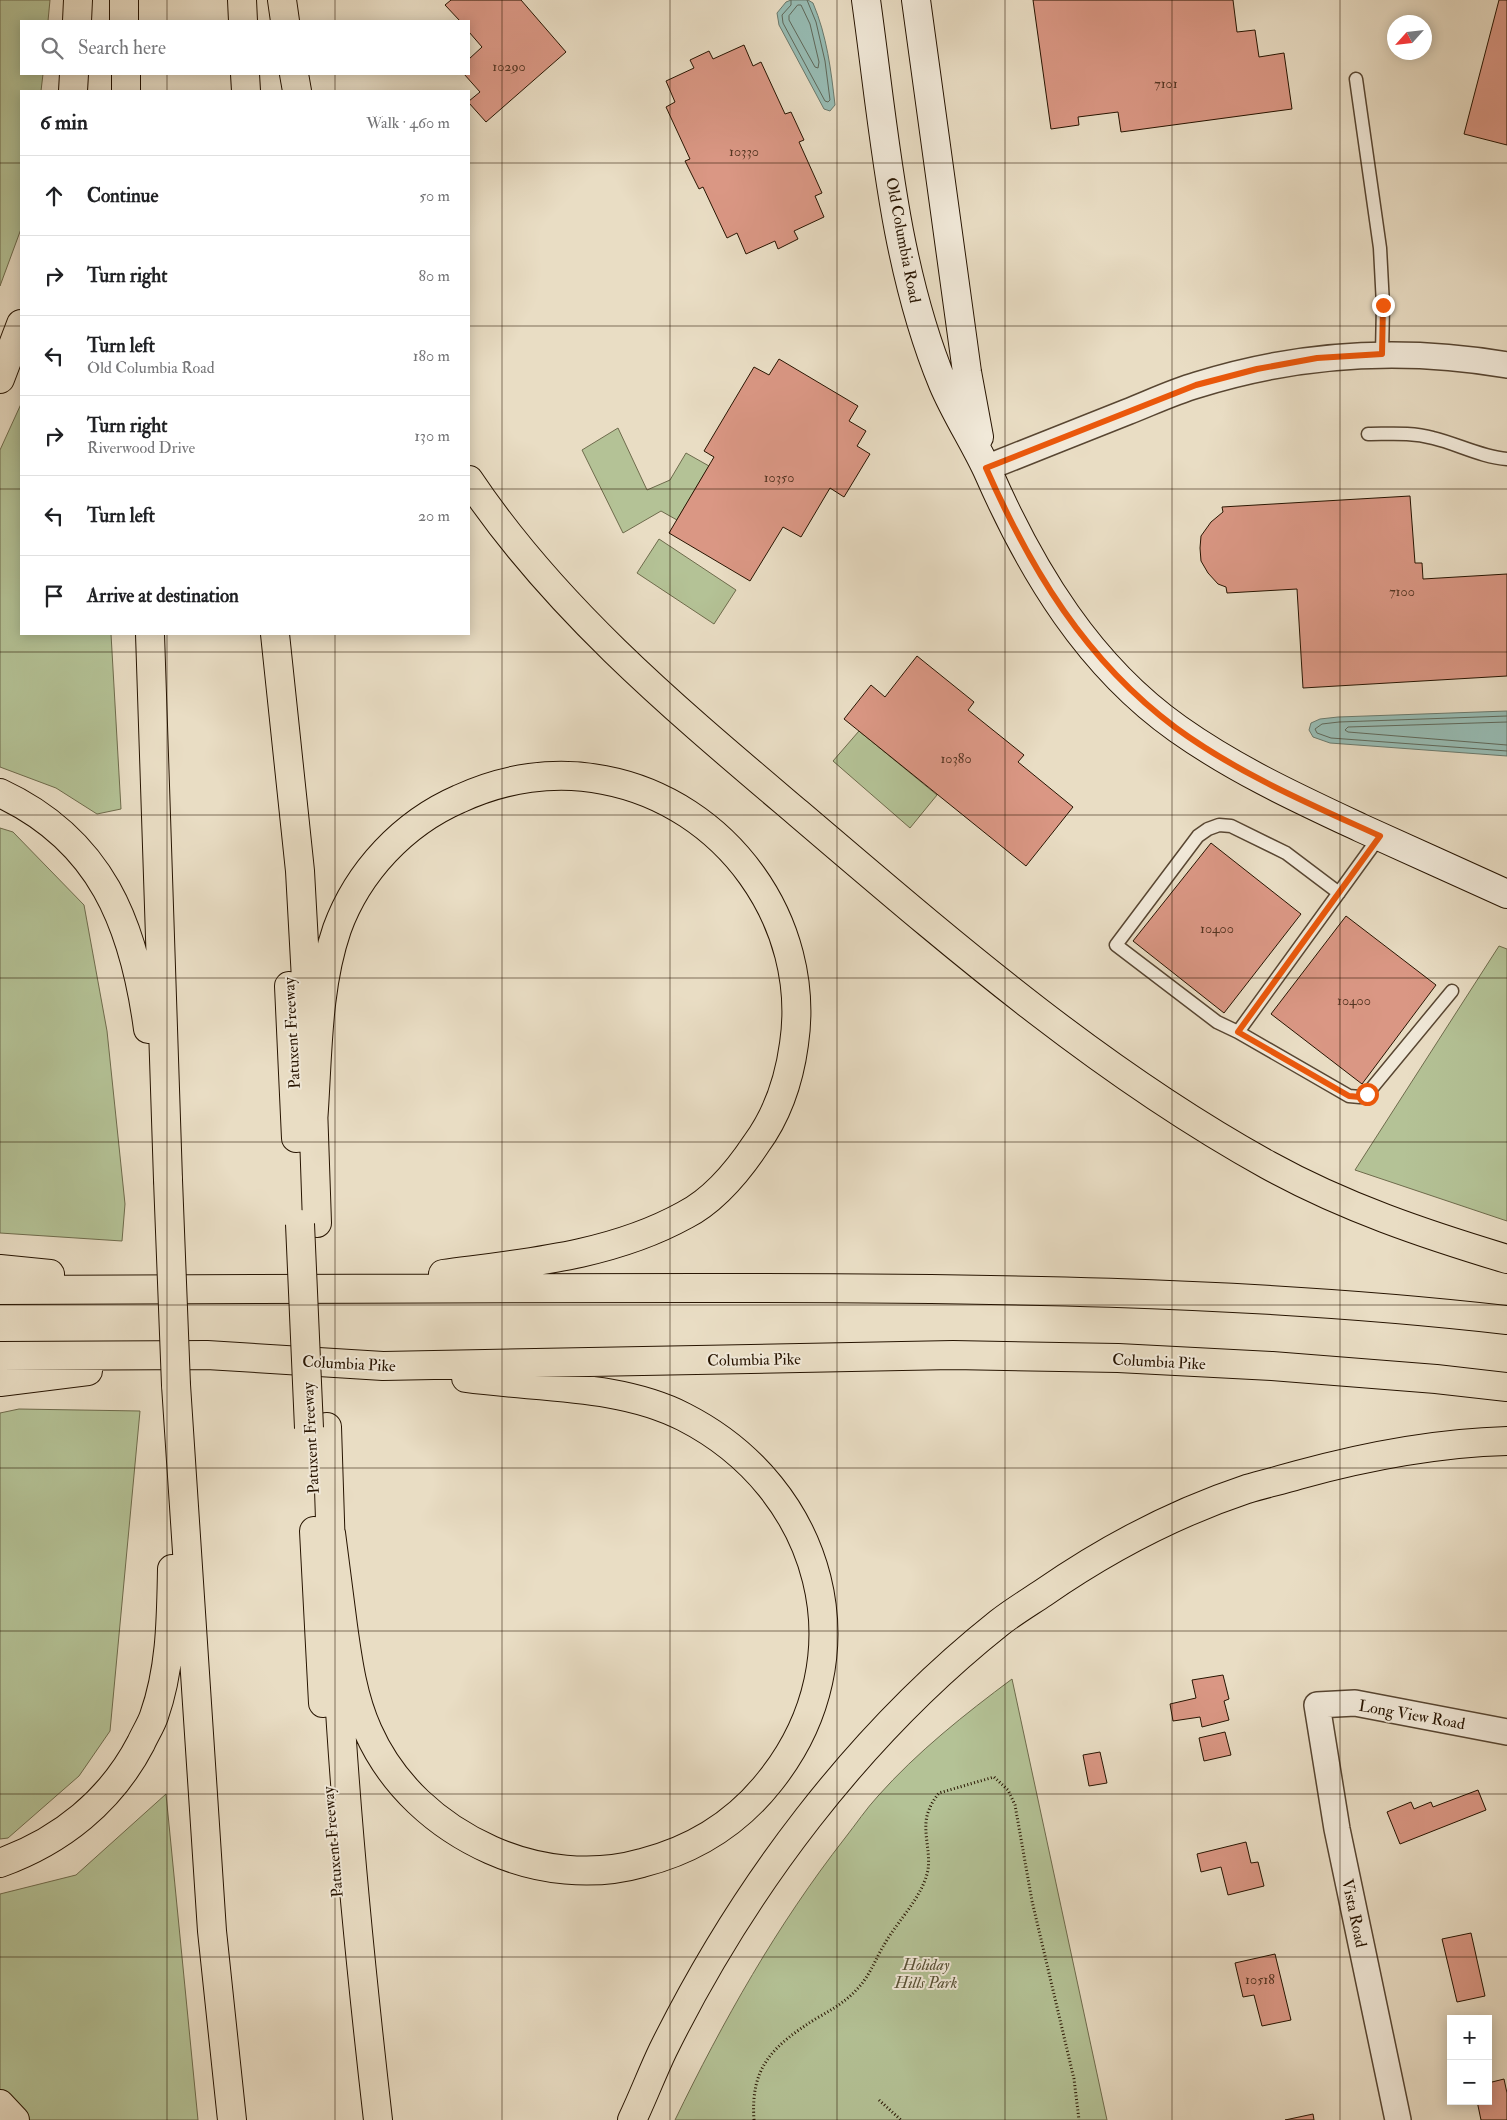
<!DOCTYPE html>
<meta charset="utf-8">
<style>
:root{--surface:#fff;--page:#f2f2f2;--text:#202124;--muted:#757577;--line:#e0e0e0}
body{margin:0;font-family:"IM FELL Double Pica",serif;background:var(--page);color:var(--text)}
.controls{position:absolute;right:15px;bottom:15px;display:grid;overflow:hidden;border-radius:0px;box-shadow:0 2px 12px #0003}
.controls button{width:45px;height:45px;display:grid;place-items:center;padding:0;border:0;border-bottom:1px solid var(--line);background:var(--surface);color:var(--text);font:25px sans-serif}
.compass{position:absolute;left:1387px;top:15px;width:45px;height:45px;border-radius:50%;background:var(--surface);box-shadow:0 2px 12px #0003;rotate:243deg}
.stop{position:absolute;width:15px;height:15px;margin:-11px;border:4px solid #ea580c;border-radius:50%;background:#fff}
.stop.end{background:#ea580c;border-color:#fff;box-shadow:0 1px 5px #0008}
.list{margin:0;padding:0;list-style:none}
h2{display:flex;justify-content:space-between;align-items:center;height:65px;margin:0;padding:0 20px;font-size:21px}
h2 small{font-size:16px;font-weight:400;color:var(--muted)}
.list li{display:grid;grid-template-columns:32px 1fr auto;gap:15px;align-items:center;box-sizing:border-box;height:80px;padding:0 20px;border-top:1px solid var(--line)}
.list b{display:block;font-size:19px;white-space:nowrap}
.list p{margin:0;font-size:16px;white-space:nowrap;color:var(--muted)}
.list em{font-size:16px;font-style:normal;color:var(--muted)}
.icon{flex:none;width:28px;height:28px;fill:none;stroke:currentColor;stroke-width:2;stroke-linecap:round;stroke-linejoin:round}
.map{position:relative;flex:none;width:1507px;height:2120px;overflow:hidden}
.search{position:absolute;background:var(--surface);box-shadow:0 2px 12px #0003;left:20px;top:20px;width:450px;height:55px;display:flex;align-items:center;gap:12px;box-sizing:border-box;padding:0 18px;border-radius:0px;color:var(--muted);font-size:19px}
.panel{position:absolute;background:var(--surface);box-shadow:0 2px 12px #0003;left:20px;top:90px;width:450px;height:545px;border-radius:0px}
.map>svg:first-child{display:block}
.green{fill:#b4c296;stroke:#6e6b4c}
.water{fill:#97bcb4;stroke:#6a796c}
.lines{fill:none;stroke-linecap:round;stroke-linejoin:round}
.shore{stroke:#5f685a;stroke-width:1}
.building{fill:#da9784;stroke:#271401}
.lane-casing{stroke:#584632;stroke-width:15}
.street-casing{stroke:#584632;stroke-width:28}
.secondary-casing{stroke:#271401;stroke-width:30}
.highway-casing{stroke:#271401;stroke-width:30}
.path{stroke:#271401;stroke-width:3;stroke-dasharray:1 2.5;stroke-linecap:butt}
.lane{stroke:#f1e9d9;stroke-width:12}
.street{stroke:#f1e9d9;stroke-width:25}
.secondary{stroke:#f1e9d9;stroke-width:28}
.highway{stroke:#e9ddc4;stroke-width:28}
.highway-bridge-casing{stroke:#271401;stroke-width:30;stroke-linecap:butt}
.highway-bridge{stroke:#e9ddc4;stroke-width:28}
.route{stroke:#ea580c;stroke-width:6}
.grid{fill:none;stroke:#271401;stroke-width:1;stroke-opacity:0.55}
.labels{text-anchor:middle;stroke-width:4;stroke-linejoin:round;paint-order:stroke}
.number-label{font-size:14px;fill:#543522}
.street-label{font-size:16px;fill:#271401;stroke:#f1e9d9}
.park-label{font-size:16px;font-style:italic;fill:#585135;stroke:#f1e9d9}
</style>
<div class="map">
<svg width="1507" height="2120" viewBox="0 0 1507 2120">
<rect width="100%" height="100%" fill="#e9ddc4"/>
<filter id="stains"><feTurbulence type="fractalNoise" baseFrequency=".004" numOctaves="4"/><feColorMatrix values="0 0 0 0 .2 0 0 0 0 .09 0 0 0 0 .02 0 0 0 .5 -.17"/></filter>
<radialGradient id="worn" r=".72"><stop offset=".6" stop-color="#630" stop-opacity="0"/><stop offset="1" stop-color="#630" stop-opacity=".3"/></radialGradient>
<!-- green -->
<path class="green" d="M0 0H50L48 21H21V74H43L41 91H21V229L0 286Z
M21 404V634H111L121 809 97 814 56 788 0 767V450Z
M618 428 647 490 670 480 686 453 709 466 677 520 661 511 623 533 582 450Z
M659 539 736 590 714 624 637 573Z
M859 731 937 795 910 828 833 761Z
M0 828 13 832 84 905 107 1031 125 1204 122 1241 0 1233Z
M1499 946 1507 949V1221L1355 1170Z
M19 1409 140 1411 110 1731 79 1776 8 1838 0 1839V1413Z
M1012 1679 1107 2120H675C723 2021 777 1925 845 1838 856 1824 866 1809 878 1796 917 1752 965 1714 1012 1679Z
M166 1794 198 2120H26L0 2093V1894L76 1875Z"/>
<!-- water -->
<path class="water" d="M791 0H808L813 3C827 36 831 70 835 105L830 111 824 109 779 25 777 13 786 2Z
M1507 711V756L1330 743 1313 737 1309 730 1311 723 1320 719 1338 717Z"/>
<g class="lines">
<!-- shore -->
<path class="shore" d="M791 0V5L782 15 783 23 825 101 828 102 830 100 825 61 816 22 807 0
M798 5H801L810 24 819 62 818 68 815 67 789 20V16Z
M1507 716 1339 722 1322 724 1315 729 1317 733 1331 738 1507 751
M1507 722 1348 727 1345 730 1348 732 1507 745"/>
</g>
<!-- building -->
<path class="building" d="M451 0H521L566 52 486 122 469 103V101L480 92 464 74H469V59L482 47 469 32V21H460L445 5Z
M1033 0H1233L1237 32 1255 30 1259 57 1284 53 1292 109 1121 132 1118 112 1078 117 1079 125 1051 129Z
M1499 0H1507V145L1464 134Z
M744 45 753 66 761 62 785 114 791 112 804 140 799 142 822 193 815 196 824 217 794 231 798 239 778 249 775 241 746 254 737 233 727 238 703 187 699 189 685 161 690 159 666 107 675 102 666 81 694 68 690 60 709 51 713 59Z
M779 359 858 406 849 421 866 431 857 446 870 454 844 497 830 488 801 537 783 527 750 581 669 533 714 457 704 451 754 367 769 375Z
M1410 496 1415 563H1422L1423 579 1507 574V676L1303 688 1297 589 1227 593 1226 587 1218 584 1208 573 1201 561 1200 548 1201 536 1211 522 1223 512 1222 507Z
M917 656 974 702 968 710 1024 755 1018 762 1073 807 1026 866 844 719 871 685 885 697Z
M1211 843 1301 914 1224 1013 1133 941Z
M1346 916 1436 985 1362 1084 1271 1014Z
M1223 1675 1229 1699 1224 1701 1229 1720 1202 1727 1200 1717 1173 1721 1170 1704 1196 1698 1192 1680Z
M1225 1732 1231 1755 1204 1761 1199 1738Z
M1100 1752 1107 1783 1089 1786 1083 1755Z
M1478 1790 1486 1810 1400 1844 1387 1812 1411 1802 1414 1809 1431 1802 1433 1807Z
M1246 1842 1251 1863 1258 1862 1264 1886 1228 1895 1221 1867 1201 1872 1197 1854Z
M1471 1933 1485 1996 1457 2002 1442 1939Z
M1275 1954 1291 2020 1262 2026 1254 1995 1243 1997 1235 1963Z
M1504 2079 1507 2093V2120H1481L1477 2101H1488V2083Z
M1313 2114 1314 2120H1285Z"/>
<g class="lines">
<!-- lane casing -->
<g class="lane-casing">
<path id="lane" d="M1356 79 1380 248 1383 305 1382 354
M1368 434C1390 434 1411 432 1433 438 1458 444 1481 457 1507 459
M1339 893 1286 853 1231 826 1219 825 1208 829 1198 836 1116 945 1217 1022 1238 1032 1349 1096 1360 1097 1367 1094 1452 991
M1238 1032 1380 836"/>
</g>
<!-- street casing -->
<g class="street-casing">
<path id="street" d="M986 468C1033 449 1080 431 1127 412 1150 403 1173 392 1197 385 1299 353 1402 347 1507 365
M1398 2120 1337 1829 1317 1705 1355 1703 1507 1732"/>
</g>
<!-- secondary casing -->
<g class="secondary-casing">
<path id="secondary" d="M866 0C884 128 893 263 943 384 956 415 975 443 989 474 1032 572 1089 666 1178 729 1236 770 1297 798 1361 828 1410 850 1458 872 1507 894
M916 0 967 372 979 437"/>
</g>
<!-- highway casing -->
<g class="highway-casing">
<path id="highway" d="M124 0V21
M242 0 243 21
M282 0 285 21
M77 21 78 0
M126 74V91
M245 74 246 91
M294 74 297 91
M73 91 74 74
M0 379 21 324
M469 480C556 610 679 712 798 813 946 939 1096 1070 1268 1165 1344 1207 1424 1234 1507 1259
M150 634 168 1180
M275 634 300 871 308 1016
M0 793C101 840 134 924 148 1029
M289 986 296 1138
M313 1106 317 1223
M313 1123C318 1059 316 990 337 929 358 871 404 823 459 799 504 778 555 770 604 780 726 803 812 922 794 1044 789 1081 778 1114 756 1144 738 1171 714 1200 685 1215 611 1256 525 1263 443 1274
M0 1269 50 1274
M0 1290C237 1289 475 1288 712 1288 978 1288 1243 1290 1507 1320
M0 1356 207 1355 383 1366 953 1355 1118 1358 1272 1366 1436 1379 1507 1387
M0 1382 88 1371
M176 1385 212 1931 232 2120
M327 1427 331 1551
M314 1531 323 1703
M331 1533C335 1564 339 1595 343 1626 348 1662 353 1698 368 1731 392 1785 437 1826 491 1850 538 1871 593 1877 642 1863 693 1850 737 1823 770 1781 870 1656 823 1488 684 1417 620 1384 537 1388 466 1378
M338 1676C346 1824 361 1972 378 2120
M0 1863C61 1841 111 1801 141 1743 145 1734 151 1725 154 1716 171 1668 171 1618 172 1569
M0 2104 15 2120
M632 2120C643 2097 652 2073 663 2050 743 1888 857 1736 999 1623 1013 1612 1028 1603 1043 1593 1105 1550 1175 1513 1247 1489 1264 1484 1281 1480 1298 1475 1367 1456 1436 1443 1507 1441"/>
</g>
<!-- path -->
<path class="path" d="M879 2100 901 2120
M754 2120C750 2066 774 2045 817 2018 833 2009 847 2001 859 1987 870 1975 876 1958 884 1945 898 1920 922 1898 928 1870 931 1850 921 1828 929 1810 931 1804 935 1798 939 1793L994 1777 1008 1790 1015 1805 1032 1901 1074 2079 1079 2120"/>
<!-- lane -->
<use href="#lane" class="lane"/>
<!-- street -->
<use href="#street" class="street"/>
<!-- secondary -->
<use href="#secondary" class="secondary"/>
<!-- highway -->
<use href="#highway" class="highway"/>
<!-- highway-bridge casing -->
<g class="highway-bridge-casing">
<path id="highway-bridge" d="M168 1180 176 1385
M300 1224 309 1428"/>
</g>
<!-- highway-bridge -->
<use href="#highway-bridge" class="highway-bridge"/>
</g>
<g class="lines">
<!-- route -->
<path class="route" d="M1367 1094 1360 1097 1349 1096 1238 1032 1380 836C1310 804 1239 774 1176 728 1085 660 1031 570 986 468L1196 385 1257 369 1317 358 1382 354 1383 305"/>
</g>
<!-- grid -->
<path class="grid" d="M167 0V21M335 0V21M502 0V2120M670 0V2120M837 0V2120M1005 0V2120M1172 0V2120M1340 0V2120M167 74V91M335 74V91M0 163H21M469 163H1507M0 326H21M469 326H1507M0 489H21M469 489H1507M167 634V2120M335 634V2120M0 652H1507M0 815H1507M0 978H1507M0 1142H1507M0 1305H1507M0 1468H1507M0 1631H1507M0 1794H1507M0 1957H1507"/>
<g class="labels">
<!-- number labels -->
<g class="number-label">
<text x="509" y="71">10290</text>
<text x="1166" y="88">7101</text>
<text x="744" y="156">10330</text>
<text x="779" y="482">10350</text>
<text x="1402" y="596">7100</text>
<text x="956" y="763">10380</text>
<text x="1217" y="933">10400</text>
<text x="1354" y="1005">10400</text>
<text x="1260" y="1984">10518</text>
</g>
<!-- street labels -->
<g class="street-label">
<text transform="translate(904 240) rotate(79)" y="6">Old Columbia Road</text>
<text transform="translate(291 1033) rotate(-93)" y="6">Patuxent Freeway</text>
<text transform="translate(754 1359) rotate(-1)" y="6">Columbia Pike</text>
<text transform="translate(1159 1361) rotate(3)" y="6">Columbia Pike</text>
<text transform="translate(349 1363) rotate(3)" y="6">Columbia Pike</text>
<text transform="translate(310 1438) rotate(-93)" y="6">Patuxent Freeway</text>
<text transform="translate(1412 1714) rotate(10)" y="6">Long View Road</text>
<text transform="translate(332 1842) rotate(-95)" y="6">Patuxent Freeway</text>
<text transform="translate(1355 1913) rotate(78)" y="6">Vista Road</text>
</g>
<!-- park labels -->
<g class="park-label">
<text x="926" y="1970">Holiday<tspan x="926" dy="18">Hills Park</tspan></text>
</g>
</g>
<rect width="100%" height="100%" filter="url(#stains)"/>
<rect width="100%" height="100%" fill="url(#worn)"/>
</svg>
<div class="controls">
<button>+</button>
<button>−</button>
</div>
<svg class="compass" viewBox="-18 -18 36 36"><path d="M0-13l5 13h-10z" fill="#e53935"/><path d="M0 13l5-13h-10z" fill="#757577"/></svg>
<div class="stop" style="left:1367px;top:1094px"></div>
<div class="stop end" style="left:1383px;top:305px"></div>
<div class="search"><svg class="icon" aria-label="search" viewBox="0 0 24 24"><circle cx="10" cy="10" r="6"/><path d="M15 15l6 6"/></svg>Search here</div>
<section class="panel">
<h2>6 min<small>Walk · 460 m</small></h2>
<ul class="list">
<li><svg class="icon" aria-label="ahead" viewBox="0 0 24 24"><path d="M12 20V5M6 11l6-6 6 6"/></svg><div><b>Continue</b></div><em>50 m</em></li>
<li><svg class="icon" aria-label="right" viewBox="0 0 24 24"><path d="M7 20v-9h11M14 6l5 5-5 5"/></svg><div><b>Turn right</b></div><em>80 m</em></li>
<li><svg class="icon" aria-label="left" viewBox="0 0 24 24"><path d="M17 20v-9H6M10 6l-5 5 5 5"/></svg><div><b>Turn left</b><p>Old Columbia Road</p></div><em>180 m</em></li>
<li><svg class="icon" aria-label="right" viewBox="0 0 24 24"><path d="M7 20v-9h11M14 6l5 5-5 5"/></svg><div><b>Turn right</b><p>Riverwood Drive</p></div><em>130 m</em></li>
<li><svg class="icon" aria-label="left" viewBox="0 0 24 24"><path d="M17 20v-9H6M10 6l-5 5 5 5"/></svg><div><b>Turn left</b></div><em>20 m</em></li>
<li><svg class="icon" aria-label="arrive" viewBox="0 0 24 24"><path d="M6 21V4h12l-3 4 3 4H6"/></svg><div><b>Arrive at destination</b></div></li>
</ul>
</section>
</div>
